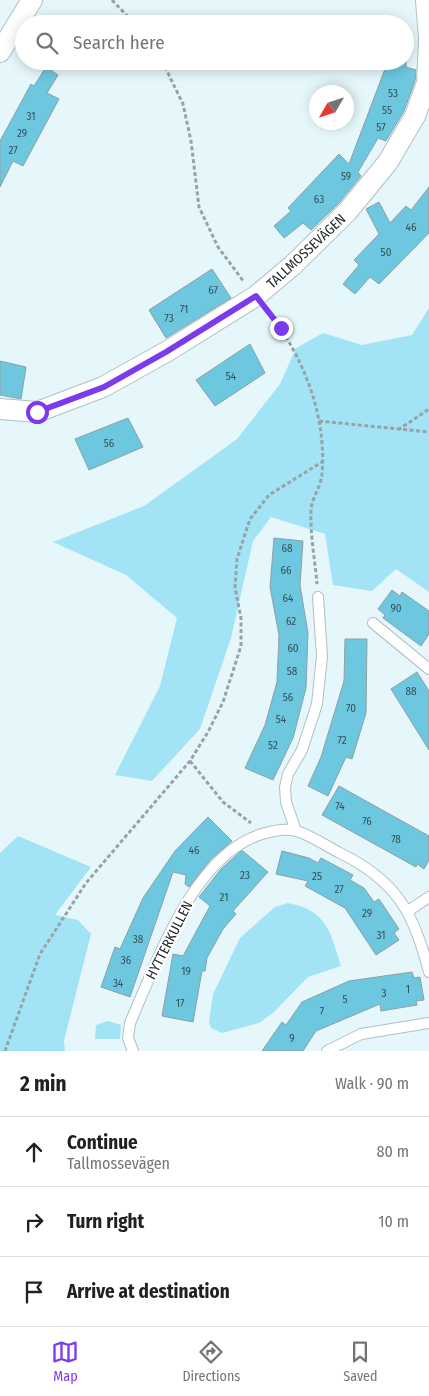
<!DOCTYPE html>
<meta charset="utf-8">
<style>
:root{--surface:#fff;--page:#f6f6f6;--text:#202124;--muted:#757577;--line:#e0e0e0;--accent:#7c3aed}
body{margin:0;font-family:"Fira Sans Condensed",sans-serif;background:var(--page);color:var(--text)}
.compass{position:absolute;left:309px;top:85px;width:45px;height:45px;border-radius:50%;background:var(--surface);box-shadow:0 2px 12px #0003;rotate:231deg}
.stop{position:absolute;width:15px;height:15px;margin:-11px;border:4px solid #7c3aed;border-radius:50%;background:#fff}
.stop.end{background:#7c3aed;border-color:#fff;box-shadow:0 1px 5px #0008}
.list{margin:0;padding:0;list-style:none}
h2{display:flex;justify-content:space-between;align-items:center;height:65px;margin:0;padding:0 20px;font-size:21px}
h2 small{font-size:16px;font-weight:400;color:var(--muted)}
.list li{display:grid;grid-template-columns:32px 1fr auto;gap:15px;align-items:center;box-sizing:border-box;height:70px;padding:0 20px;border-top:1px solid var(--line)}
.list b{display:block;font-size:19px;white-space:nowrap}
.list p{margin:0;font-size:16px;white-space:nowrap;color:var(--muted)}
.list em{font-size:16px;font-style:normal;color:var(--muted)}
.icon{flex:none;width:28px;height:28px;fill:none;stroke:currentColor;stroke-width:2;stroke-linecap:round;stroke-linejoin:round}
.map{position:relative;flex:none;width:429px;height:1051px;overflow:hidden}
.search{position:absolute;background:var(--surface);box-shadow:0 2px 12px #0003;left:15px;right:15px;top:15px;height:55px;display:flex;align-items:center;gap:12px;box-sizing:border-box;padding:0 18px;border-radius:28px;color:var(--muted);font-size:19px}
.sheet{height:275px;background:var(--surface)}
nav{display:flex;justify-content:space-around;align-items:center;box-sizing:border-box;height:70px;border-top:1px solid var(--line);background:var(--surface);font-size:14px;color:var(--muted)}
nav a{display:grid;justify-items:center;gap:2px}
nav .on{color:var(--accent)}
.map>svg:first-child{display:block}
.green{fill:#a2e4f6}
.building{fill:#6cc7df;stroke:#8f9fa3}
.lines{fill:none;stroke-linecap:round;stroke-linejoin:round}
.lane-casing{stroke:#b0c0c5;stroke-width:12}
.street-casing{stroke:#b0c0c5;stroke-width:22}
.path{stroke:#96a3a7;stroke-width:3;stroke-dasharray:4 2.5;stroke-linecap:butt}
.lane{stroke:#fff;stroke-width:10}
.street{stroke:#fff;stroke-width:20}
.route{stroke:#7c3aed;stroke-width:6}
.labels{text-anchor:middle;stroke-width:4.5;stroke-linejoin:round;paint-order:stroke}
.number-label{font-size:11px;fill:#355058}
.street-label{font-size:14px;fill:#23292b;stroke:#fff}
</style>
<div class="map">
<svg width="429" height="1051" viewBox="0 0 429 1051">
<rect width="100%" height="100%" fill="#e6f7fc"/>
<!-- green -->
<path class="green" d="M429 308V592L396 569 372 591 333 585 325 534 271 517 253 541 231 638 200 729 152 781 115 775 160 686 177 618 126 575 53 542 144 506 237 439 280 384 296 348 323 333 362 345 412 335Z
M18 836 91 867 55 915 78 920 91 934 64 1041 65 1051H0V853Z
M288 903C328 911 330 932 341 966L308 977 273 1013 259 1023 222 1033 211 1028 209 1022 213 994 240 938 275 907Z
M108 1021 121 1025 120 1039H95L96 1025Z"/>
<!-- building -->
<path class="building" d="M388 61H406V67L416 70 415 81 404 111 386 141 378 138 358 172 361 176 338 204 311 230 303 223 284 238 274 226 291 211 288 208 339 154 349 164Z
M46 67 58 75 47 93 59 99 23 166 13 161 0 187V141L31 84 34 86Z
M429 187V233L379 284 370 277 355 294 343 284 359 265 354 260 379 234 366 209 379 202 390 223 406 206 411 210Z
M212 269 231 298 166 338 149 310Z
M250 344 265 373 215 406 196 380Z
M0 361 26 367 21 399 0 395Z
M128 418 143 447 89 470 75 439Z
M274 538 303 541 300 585 308 633 306 688 293 738 273 780 245 768 265 725 277 682 279 635 270 587Z
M392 590 400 596 402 592 429 611V634L421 646 383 618 385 615 378 609Z
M345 639H367L366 713 352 759 346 757 328 796 308 786 321 757 344 681Z
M417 672 429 691V750L391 689Z
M339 786 429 836V860L424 869 417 864 416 867 322 815Z
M208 817 232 841 211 859 189 887 185 884 186 875 173 872 130 997 101 987 115 947 120 949 143 898 175 851Z
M241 851H243L268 872 233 911 236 914 223 929 207 958 205 971H202L193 1022 162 1016 173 954 183 956 210 906 199 897 221 869Z
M282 851 309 858 318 863 321 858 353 875 350 880 364 888 374 902 379 899 399 929 394 933 399 940 376 955 345 908 305 886 308 881 276 874Z
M412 972 414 978 420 977 424 1000 416 1001 417 1005 381 1011 380 1004 316 1031 303 1051H262L282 1022 286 1025 302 1002 349 981Z"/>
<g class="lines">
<!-- lane casing -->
<g class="lane-casing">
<path id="lane" d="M373 623 429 669
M296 831 286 802 285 787 288 774 302 750 317 704 322 656 318 597
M408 911 429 897
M133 1051 128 1038 130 1023C157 962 193 855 262 834 272 831 286 828 296 831 311 835 326 846 340 853 397 881 414 913 429 972
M327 1051 361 1034 429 1023"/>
</g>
<!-- street casing -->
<g class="street-casing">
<path id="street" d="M0 52 32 0
M0 409 37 412 103 387 166 352 256 296 293 265 347 212 388 162 415 116 427 83 429 39 426 0"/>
</g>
<!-- path -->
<path class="path" d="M112 0 135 24
M162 61 183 104 191 141 199 207 218 247 244 282
M267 310C303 355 327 416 322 474 321 487 311 499 311 511 310 535 315 560 317 584
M319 421 429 432
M398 430 429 409
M190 761 223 802 251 823
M5 1051 40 954 86 883 190 761 208 732 223 702 241 646V618L235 588 237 559 250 519 269 495 322 462"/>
<!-- lane -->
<use href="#lane" class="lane"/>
<!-- street -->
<use href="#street" class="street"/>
</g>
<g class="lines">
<!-- route -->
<path class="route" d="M37 412 104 387 166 352 256 296 281 328"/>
</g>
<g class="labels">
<!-- number labels -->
<g class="number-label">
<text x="393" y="97">53</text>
<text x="387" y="114">55</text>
<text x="31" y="120">31</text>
<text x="381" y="131">57</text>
<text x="22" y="137">29</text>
<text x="13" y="154">27</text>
<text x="346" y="180">59</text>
<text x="319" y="203">63</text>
<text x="411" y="231">46</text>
<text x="386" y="256">50</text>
<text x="213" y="294">67</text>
<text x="184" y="313">71</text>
<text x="169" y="322">73</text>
<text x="231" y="380">54</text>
<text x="109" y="447">56</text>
<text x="287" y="552">68</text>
<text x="286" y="574">66</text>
<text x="288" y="602">64</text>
<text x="396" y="612">90</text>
<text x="291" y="625">62</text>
<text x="293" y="652">60</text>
<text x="292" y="675">58</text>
<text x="411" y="695">88</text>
<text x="288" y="701">56</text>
<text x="351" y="712">70</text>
<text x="281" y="723">54</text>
<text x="342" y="744">72</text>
<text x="273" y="749">52</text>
<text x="340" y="810">74</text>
<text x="367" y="825">76</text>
<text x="396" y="843">78</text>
<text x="194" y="854">46</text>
<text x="245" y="879">23</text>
<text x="317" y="880">25</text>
<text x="339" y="893">27</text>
<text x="224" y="901">21</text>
<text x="367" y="917">29</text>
<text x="381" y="939">31</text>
<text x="138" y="943">38</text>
<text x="126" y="964">36</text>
<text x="186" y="975">19</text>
<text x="118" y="987">34</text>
<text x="408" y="993">1</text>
<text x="384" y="997">3</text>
<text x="345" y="1003">5</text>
<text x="180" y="1007">17</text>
<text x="322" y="1015">7</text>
<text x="292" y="1042">9</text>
</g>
<!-- street labels -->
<g class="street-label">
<text transform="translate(306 251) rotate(-43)" y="5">TALLMOSSEVÄGEN</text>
<text transform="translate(169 940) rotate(-63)" y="5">HYTTERKULLEN</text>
</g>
</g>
</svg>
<svg class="compass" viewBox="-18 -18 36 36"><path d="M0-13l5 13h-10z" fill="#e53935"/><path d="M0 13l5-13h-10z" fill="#757577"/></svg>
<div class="stop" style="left:37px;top:412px"></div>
<div class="stop end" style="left:281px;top:328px"></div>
<div class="search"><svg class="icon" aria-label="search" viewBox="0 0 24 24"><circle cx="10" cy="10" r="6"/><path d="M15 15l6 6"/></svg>Search here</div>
</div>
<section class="sheet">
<h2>2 min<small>Walk · 90 m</small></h2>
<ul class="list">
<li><svg class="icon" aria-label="ahead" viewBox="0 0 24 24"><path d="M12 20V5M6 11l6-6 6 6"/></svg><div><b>Continue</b><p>Tallmossevägen</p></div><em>80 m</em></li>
<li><svg class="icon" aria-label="right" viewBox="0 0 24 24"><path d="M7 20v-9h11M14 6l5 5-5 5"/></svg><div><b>Turn right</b></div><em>10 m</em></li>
<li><svg class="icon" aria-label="arrive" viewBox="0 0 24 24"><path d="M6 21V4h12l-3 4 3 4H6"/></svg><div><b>Arrive at destination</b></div></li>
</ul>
</section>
<nav>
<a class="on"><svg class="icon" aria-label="map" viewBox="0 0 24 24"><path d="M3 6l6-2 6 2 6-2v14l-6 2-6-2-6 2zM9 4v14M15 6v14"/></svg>Map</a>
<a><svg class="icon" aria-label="directions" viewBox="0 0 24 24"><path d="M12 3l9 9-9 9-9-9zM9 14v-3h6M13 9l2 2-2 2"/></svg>Directions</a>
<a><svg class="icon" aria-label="saved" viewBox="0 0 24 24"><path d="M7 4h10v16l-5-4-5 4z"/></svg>Saved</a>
</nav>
